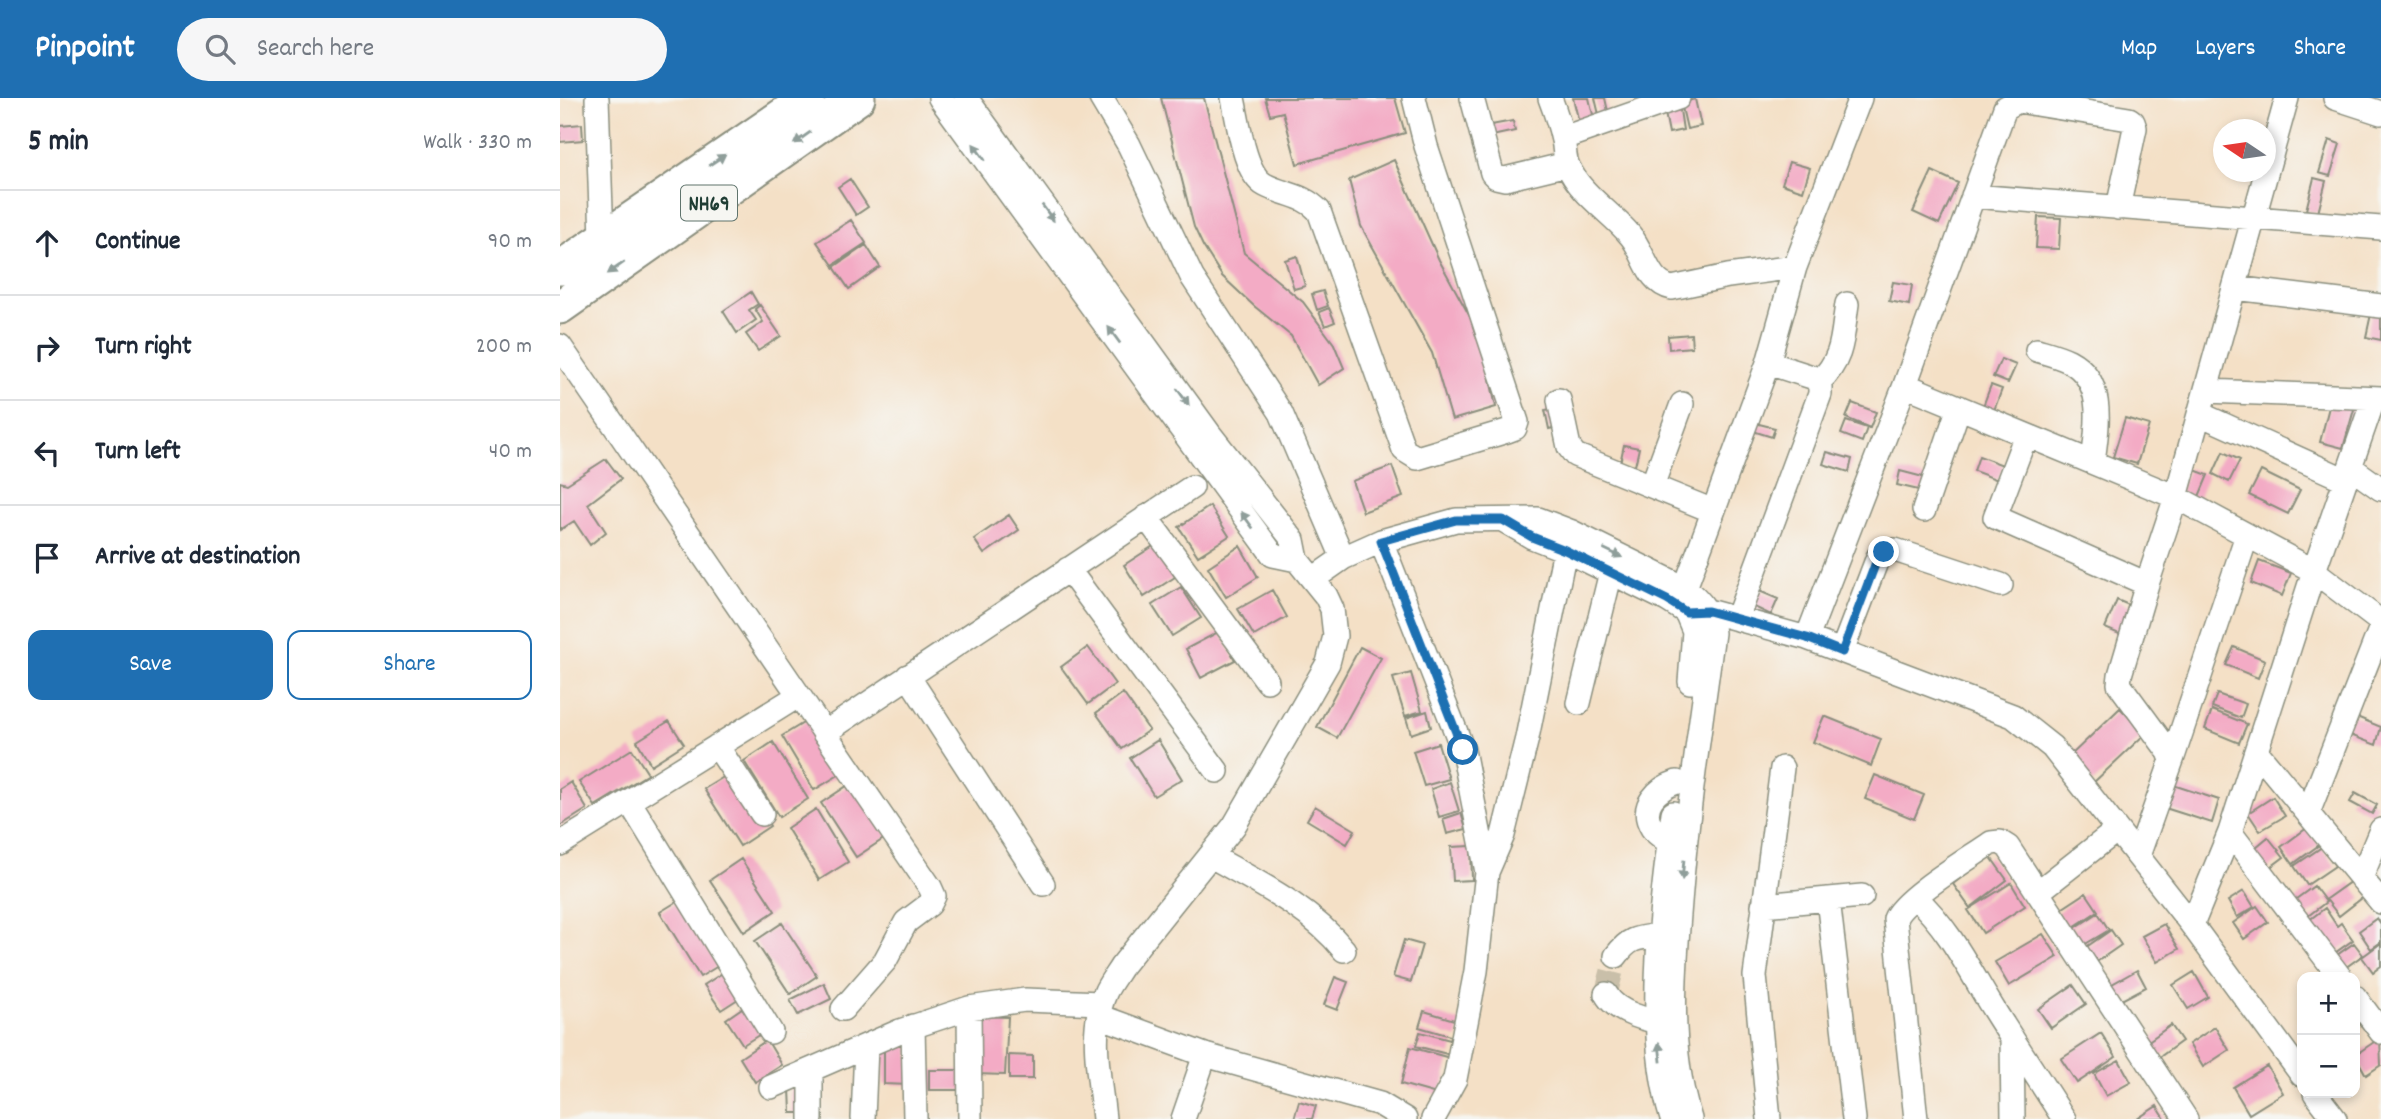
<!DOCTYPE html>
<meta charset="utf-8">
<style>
:root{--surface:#fff;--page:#f6f6f7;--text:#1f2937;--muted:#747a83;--line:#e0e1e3;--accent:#1f6fb2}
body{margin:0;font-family:Dekko,sans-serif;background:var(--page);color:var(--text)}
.controls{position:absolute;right:21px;bottom:21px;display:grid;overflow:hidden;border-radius:14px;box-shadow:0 4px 10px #0003}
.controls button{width:63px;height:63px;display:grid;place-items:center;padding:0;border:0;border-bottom:2px solid var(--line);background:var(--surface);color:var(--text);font:35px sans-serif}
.compass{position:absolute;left:1653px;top:21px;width:63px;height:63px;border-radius:50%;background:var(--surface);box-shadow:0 4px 10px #0003;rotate:283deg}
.stop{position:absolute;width:21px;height:21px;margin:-16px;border:5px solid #1f6fb2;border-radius:50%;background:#fff}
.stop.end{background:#1f6fb2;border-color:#fff;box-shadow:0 2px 7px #0008}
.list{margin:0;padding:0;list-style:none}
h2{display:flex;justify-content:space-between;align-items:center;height:91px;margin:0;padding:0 28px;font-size:30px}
h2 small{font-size:23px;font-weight:400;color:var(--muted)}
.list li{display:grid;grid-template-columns:46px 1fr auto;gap:21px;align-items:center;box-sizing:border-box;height:105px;padding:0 28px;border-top:2px solid var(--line)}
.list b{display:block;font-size:26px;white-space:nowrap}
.list em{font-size:23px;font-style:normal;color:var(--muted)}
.actions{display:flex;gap:14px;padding:21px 28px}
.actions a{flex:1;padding:16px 0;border:2px solid var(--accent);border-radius:14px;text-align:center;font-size:24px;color:var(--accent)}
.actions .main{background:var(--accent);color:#fff}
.icon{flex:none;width:38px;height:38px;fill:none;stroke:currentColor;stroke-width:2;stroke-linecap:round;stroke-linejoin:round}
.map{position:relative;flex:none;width:1821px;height:1021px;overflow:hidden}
header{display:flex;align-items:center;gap:42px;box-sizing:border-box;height:98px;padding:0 35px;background:var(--accent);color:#fff}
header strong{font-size:33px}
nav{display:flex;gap:38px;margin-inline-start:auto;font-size:24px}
.search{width:490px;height:63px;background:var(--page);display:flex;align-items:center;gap:18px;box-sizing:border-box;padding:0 24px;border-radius:38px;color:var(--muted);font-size:26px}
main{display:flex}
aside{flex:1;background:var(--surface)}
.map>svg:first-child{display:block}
.building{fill:#f3abc5}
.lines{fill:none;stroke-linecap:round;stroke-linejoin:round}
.minor-tunnel{stroke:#c9bfa9;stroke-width:23;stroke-dasharray:23 11;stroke-linecap:butt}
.minor-casing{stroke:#8a8e7d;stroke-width:26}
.highway-casing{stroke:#8a8e7d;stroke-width:37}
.minor{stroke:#fff;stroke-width:23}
.highway{stroke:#fff;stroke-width:33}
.oneway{fill:#8f9e9a}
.route{stroke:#1f6fb2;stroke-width:9}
.labels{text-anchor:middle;stroke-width:5;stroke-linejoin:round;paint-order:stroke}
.shield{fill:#f6f6f2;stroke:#60746d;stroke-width:2}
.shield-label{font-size:21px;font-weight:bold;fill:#1f3d34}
</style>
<header>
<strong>Pinpoint</strong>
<div class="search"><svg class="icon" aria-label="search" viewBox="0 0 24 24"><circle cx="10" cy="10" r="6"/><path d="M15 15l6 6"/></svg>Search here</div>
<nav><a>Map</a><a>Layers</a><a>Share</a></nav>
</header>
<main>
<aside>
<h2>5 min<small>Walk · 330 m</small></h2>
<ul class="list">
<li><svg class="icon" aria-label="ahead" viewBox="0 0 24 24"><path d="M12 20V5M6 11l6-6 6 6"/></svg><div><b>Continue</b></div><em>90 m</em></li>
<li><svg class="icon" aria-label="right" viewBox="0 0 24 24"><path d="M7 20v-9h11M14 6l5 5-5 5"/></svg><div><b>Turn right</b></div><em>200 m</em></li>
<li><svg class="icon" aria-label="left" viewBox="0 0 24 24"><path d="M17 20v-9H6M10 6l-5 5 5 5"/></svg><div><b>Turn left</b></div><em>40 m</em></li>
<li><svg class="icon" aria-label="arrive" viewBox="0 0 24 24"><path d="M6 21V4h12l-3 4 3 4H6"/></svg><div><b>Arrive at destination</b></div></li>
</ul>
<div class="actions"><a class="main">Save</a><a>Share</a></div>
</aside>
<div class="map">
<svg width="1821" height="1021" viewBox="0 0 1821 1021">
<rect width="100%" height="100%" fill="#f6f6f2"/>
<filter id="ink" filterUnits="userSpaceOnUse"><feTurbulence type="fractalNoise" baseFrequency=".0143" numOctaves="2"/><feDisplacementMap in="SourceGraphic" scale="14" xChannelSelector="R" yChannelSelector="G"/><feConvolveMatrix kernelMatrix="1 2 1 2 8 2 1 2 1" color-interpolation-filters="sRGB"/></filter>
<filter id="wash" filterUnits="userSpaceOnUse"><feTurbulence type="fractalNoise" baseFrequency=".00686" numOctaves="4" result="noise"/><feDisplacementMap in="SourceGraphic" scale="28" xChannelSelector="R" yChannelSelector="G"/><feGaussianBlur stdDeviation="1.57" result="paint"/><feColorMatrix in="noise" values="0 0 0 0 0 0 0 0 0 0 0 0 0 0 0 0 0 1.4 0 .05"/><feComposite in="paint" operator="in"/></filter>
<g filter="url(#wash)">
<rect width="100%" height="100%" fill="#f4e0c6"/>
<g id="blocks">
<!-- building -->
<path class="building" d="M601 0H644L684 155 743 204 774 246 784 270 758 287 731 238 694 208 662 178 643 148 634 129Z
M705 0H835L845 35 737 66 723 14 710 17Z
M1013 0H1029L1035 25 1020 28Z
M1035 0H1045L1049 18 1040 21Z
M1135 1 1141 28 1127 31 1121 5Z
M1120 12 1123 32 1109 35 1105 15Z
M953 23 955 33 932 38 931 27Z
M22 26 23 42 0 44V28Z
M1769 42 1780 46 1770 78 1759 75Z
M834 62 879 162 921 239 936 309 892 322 872 255 801 128 789 82Z
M1229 64 1250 70 1243 93 1222 86Z
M1372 73 1398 85 1379 126 1353 114Z
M1754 80 1766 83 1758 115 1746 112Z
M290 81 308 109 296 117 278 89Z
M1478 119 1501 120 1499 151 1476 150Z
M291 122 306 145 273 167 257 144Z
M306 147 320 169 289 191 274 169Z
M737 158 745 188 734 191 725 162Z
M1333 184 1352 187 1349 207 1329 203Z
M763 193 768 208 757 212 752 196Z
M191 194 198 206 189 212 196 222 177 235 163 213Z
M200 207 221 238 198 253 186 236 203 224 195 211Z
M769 210 775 224 765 228 759 214Z
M1811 216 1821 217V242L1806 239Z
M1131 236 1132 249 1109 251 1108 238Z
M1441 261 1456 267 1448 285 1433 279Z
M1431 287 1442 291 1433 315 1422 311Z
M1771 301 1795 308 1783 350 1760 344Z
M1292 305 1316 314 1310 330 1286 320Z
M998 310 1002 328 989 331 985 312Z
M1565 320 1589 327 1577 366 1553 359Z
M1286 323 1307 330 1302 344 1281 336Z
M1195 325 1215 330 1212 339 1193 333Z
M1064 347 1079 350 1075 368 1060 365Z
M1267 354 1292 361 1289 374 1263 366Z
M1663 354 1680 362 1669 384 1653 376Z
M1419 358 1443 367 1438 382 1414 373Z
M46 361 61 381 28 406 46 434 30 447 14 423 0 432V384L7 386Z
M832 368 843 399 803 414 792 383Z
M1629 370 1648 377 1638 401 1619 394Z
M1340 373 1367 380 1363 393 1337 387Z
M1701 373 1740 392 1728 416 1689 397Z
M650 408 669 438 638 458 619 429Z
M449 417 459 432 424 456 414 441Z
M595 447 615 479 584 499 564 467Z
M680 448 698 479 666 499 648 469Z
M1699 463 1731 475 1722 498 1691 485Z
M621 489 641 520 612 538 592 507Z
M712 492 727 519 694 538 678 511Z
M1197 492 1218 501 1211 517 1190 507Z
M1557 502 1576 510 1564 538 1545 530Z
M660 533 675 562 641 580 626 551Z
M528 549 555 586 528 606 501 569Z
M800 549 821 560 777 640 757 629Z
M1674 549 1705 562 1698 580 1666 567Z
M851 575 862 613 845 618 833 580Z
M563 595 589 632 562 651 536 615Z
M1657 596 1686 606 1681 620 1652 609Z
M1560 610 1585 636 1533 685 1509 659Z
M1652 612 1687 626 1679 645 1645 631Z
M867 613 871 629 851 636 846 620Z
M1792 617 1821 629 1816 647 1785 635Z
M1264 618 1321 641 1311 668 1253 644Z
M250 621 282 675 254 692 222 638Z
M109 623 124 646 91 667 77 643Z
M598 642 622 681 594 698 570 660Z
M213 644 248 701 219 719 184 663Z
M878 645 889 681 864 688 853 653Z
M72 651 88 676 35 708 19 684Z
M175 672 210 728 180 748 144 691Z
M1315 677 1364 697 1354 721 1305 701Z
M11 684 27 711 0 728V691Z
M293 684 328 738 296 759 261 705Z
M890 684 899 713 879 719 871 691Z
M1610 686 1659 702 1652 725 1602 709Z
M1795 695 1817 707 1812 716 1790 704Z
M1713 699 1725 718 1700 733 1688 715Z
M755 708 795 732 787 746 747 722Z
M256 711 288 764 259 782 227 730Z
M901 715 906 731 887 736 883 721Z
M1747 730 1759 747 1733 766 1721 749Z
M1708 739 1724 759 1704 774 1689 755Z
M911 748 912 782 893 783 891 749Z
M1762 749 1775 768 1747 787 1734 768Z
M1430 758 1447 782 1410 810 1393 786Z
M181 761 215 813 184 834 150 782Z
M1790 784 1802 800 1779 818 1766 801Z
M1451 785 1465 808 1423 835 1408 812Z
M1754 788 1766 804 1744 821 1732 804Z
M1684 793 1694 809 1677 819 1668 803Z
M1526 795 1538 813 1509 832 1497 814Z
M118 803 158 868 140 879 100 814Z
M1697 808 1708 824 1684 841 1673 825Z
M1765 810 1777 828 1781 825 1793 842 1769 859 1744 826Z
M1538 815 1549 832 1522 848 1512 832Z
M1817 820 1821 826V844L1811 851 1799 833Z
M222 825 257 878 230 896 195 843Z
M1604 826 1619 851 1597 864 1582 838Z
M1551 832 1561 847 1532 867 1522 852Z
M1483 836 1498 859 1449 888 1435 864Z
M844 842 862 847 851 884 833 879Z
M1794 845 1803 857 1782 872 1773 860Z
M1821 845V868L1813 874 1802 859Z
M1577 872 1586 889 1554 906 1545 890Z
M164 874 181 899 161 912 144 887Z
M1634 874 1648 899 1628 911 1613 887Z
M775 879 788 884 777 912 764 907Z
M264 885 271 901 238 917 230 902Z
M1513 887 1526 906 1491 930 1478 911Z
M185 908 202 935 183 947 166 921Z
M864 913 901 924 897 940 859 929Z
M419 918 448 919 445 977 417 976Z
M1611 927 1622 943 1594 963 1583 947Z
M1655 929 1669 952 1643 969 1629 946Z
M860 934 894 943 891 957 856 948Z
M1541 935 1556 959 1517 985 1501 961Z
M1820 940 1821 967 1806 977 1795 957Z
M207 942 222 967 195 984 180 960Z
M324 947H350V987L324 986Z
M850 949 890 960 880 997 841 986Z
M449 957 473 958V981H449Z
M1559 962 1571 984 1546 998 1534 976Z
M1707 968 1723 995 1689 1016 1673 989Z
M369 972H409V992H369Z
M230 990H248V1015H231Z
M739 1003 756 1008 752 1021H734Z
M1597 1008 1605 1021H1577Z"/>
</g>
</g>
<g filter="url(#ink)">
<use href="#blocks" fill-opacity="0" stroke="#8a8e7d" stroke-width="2"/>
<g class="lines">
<!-- minor-tunnel -->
<path class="minor-tunnel" d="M1046 896 1056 858"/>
<!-- minor casing -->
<g class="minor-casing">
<path id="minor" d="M37 0 42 140
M380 0 713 457 737 462
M406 0 649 335 733 442 737 462 766 498 772 511 775 538 768 565 674 728 561 869C556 877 550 885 546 893 528 932 540 980 544 1021
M541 0 569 47 632 179 721 315 783 460
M673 0C678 22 684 76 705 87 724 97 743 96 759 113L844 352 857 360 947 333 955 330 957 324 866 48 854 0
M912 0 932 75 936 79 945 81 1007 66
M990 0C995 13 1000 28 1003 42 1005 50 1004 60 1008 68 1020 96 1051 114 1070 137 1085 154 1087 185 1112 190L1168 178 1235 169
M1775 0 1821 15
M1003 40 1118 0
M1413 98 1821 130
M1675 190 1821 208
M0 248 370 789 374 798 370 806 346 824 325 863 283 911
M1477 252C1487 255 1499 258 1509 263 1547 283 1537 330 1533 364
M1259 284C1284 260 1282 239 1287 206
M1345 287 1616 399 1754 473 1821 524
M1646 293 1821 300
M999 302 1009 349 1015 357 1153 413
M1640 316 1786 382
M1466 337 1435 419 1587 486
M1790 369 1821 391
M1092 388 1122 306
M1364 412 1399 309
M586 419 707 583
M943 422 972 439 1005 452 1107 502 1126 514 1134 533 1130 584
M821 443 903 652 927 774 916 873 895 981 873 1021
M508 471 657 673
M753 481 783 460 821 443 896 422 978 421 1012 434 1125 490C1141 503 1150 514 1153 535 1141 624 1127 714 1120 804 1114 877 1108 951 1130 1021
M1125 490 1208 265 1235 169 1300 0
M1126 514 1148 513 1247 540 1453 618 1492 649 1632 827 1742 977
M1177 521 1260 296V288L1255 280 1208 265
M1247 540 1345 287 1445 10 1458 3 1569 21 1573 24 1575 30 1558 110
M1282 553 1318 459 1324 454 1335 452 1441 487
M348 578 483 786
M1019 605 1051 474
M264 635 632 389
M157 648 202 716
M1697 654 1821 804
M1612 662 1687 437
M69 703 211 934
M1748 715 1821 529
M1670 734 1780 879
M1109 744C1103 740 1096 736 1092 730 1078 708 1098 690 1117 684
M0 746 238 598
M651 758C698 785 749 809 784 852
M1578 758 1612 662 1609 654 1559 586 1560 577 1587 486 1616 399 1727 0
M927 774 943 737 967 640 1005 452 1010 440
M1801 780 1821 732
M1478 794 1557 732
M1355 799C1390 831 1409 872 1434 912 1457 949 1481 984 1504 1021
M1268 801 1294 1021
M1203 807 1302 798
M1632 827 1670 734 1754 473 1814 300
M1056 858C1070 839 1077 840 1100 837
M1046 896C1056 915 1090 924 1110 925
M1795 899 1821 934
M409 910 410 1021
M539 918 645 957 820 1006 845 1021
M353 928 355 1021
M1452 940 1453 1021
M251 972V1021
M211 989 340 933 409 910 465 902 541 905
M1755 995 1775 1021
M303 1021 306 949
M623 1021 645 957
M1112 1021C1084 931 1101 808 1113 715
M1209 1021 1195 878 1222 670
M1356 1021 1335 821C1342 801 1410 760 1431 745L1440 744 1448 749 1626 1021"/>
</g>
<!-- highway casing -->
<g class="highway-casing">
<path id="highway" d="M0 170 248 0
M0 209 298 0"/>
</g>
<!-- minor -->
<use href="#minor" class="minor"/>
<!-- highway -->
<use href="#highway" class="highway"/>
</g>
<!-- one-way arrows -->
<defs><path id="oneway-solid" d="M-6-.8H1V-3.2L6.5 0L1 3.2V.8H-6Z" transform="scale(1.75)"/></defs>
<g class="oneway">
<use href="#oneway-solid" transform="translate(242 40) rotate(145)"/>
<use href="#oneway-solid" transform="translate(419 54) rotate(-126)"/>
<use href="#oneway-solid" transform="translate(157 62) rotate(-34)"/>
<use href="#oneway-solid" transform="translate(488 115) rotate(54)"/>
<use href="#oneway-solid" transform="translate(56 170) rotate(145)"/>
<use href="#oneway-solid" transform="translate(554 237) rotate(-126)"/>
<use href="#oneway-solid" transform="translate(623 299) rotate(54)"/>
<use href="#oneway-solid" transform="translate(687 422) rotate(-126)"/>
<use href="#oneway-solid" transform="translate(1053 455) rotate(26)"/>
<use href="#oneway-solid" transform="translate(1123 772) rotate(95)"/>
<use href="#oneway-solid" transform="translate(1100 954) rotate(-96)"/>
</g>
</g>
<g class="lines" filter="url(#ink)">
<!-- route -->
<path class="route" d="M903 652 821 443 896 422H943L972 439 1005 452 1107 502 1126 514 1148 513 1247 540 1282 554 1318 459 1324 454"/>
</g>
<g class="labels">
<!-- shield labels -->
<rect class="shield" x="121" y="87.5" width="56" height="35" rx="5"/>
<g class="shield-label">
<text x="149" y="112">NH69</text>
</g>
</g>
</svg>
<div class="controls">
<button>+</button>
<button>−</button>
</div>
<svg class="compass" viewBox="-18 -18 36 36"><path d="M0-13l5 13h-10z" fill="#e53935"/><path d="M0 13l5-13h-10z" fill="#747a83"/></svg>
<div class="stop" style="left:903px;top:652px"></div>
<div class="stop end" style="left:1324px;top:454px"></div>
</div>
</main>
